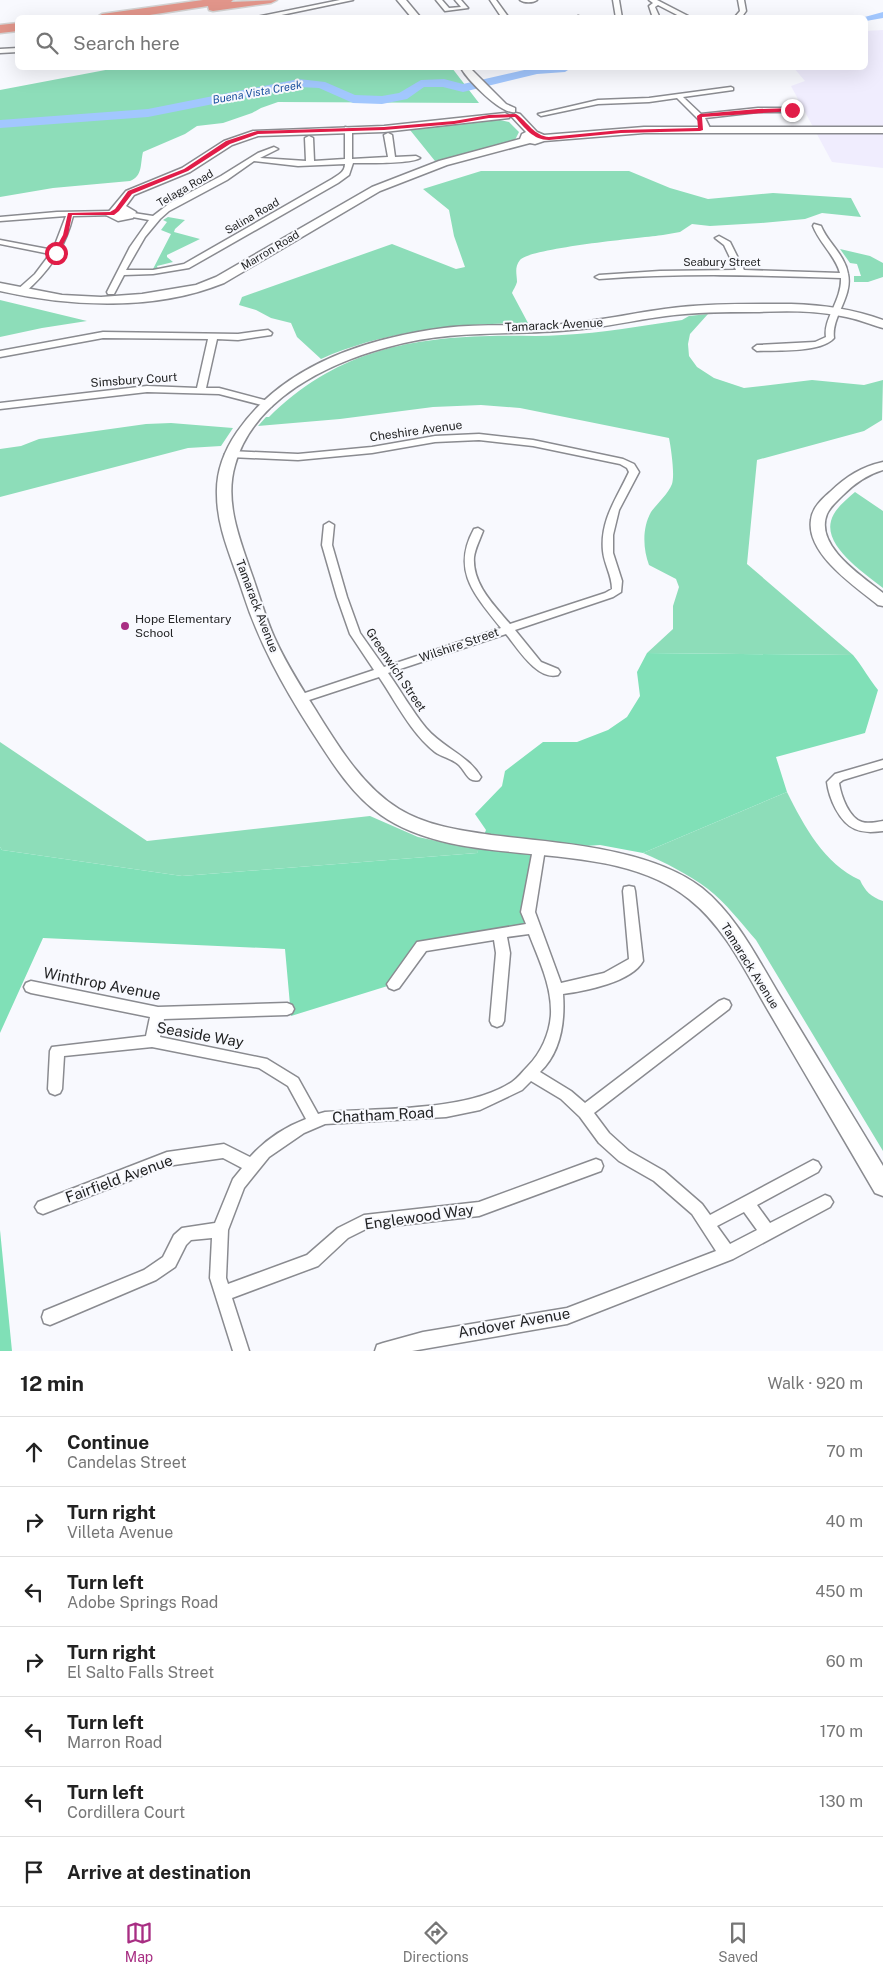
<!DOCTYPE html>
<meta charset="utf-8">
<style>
:root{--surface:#fff;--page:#f6f6f6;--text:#222;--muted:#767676;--line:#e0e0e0;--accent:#a82e83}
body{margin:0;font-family:"Public Sans",sans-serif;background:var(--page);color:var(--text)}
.stop{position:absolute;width:15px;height:15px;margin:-11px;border:4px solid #e11d48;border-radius:50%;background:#fff}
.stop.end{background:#e11d48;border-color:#fff;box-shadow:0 1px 5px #0008}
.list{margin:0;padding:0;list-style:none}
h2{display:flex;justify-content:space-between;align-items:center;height:65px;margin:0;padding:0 20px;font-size:21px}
h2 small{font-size:16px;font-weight:400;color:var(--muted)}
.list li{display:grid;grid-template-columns:32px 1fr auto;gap:15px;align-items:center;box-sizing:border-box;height:70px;padding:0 20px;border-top:1px solid var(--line)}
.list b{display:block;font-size:19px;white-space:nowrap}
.list p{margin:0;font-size:16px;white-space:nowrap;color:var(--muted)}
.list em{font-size:16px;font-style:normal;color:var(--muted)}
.icon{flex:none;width:28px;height:28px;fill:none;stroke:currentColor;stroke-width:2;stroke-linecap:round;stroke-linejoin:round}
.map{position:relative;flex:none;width:883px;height:1351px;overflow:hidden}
.search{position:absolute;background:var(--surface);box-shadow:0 5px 20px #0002;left:15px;right:15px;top:15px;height:55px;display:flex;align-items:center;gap:12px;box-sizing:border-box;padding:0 18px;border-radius:8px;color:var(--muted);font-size:19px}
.sheet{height:555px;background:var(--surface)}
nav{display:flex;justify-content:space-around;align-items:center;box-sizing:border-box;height:70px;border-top:1px solid var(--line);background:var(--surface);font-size:14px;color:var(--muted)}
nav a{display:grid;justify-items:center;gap:2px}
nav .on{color:var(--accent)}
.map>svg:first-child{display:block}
.commercial{fill:#f0edfe}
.green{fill:#8dddb9}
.forest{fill:#80e0b7}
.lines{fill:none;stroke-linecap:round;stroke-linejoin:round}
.river{fill:#a2c7fe;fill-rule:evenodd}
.street-casing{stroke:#8a8b90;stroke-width:3}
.secondary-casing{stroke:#8a8b90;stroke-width:3}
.highway-casing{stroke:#d3d3d3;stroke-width:3}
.street{fill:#fff;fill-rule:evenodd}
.secondary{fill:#fff;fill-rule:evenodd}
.highway{fill:#e1958a;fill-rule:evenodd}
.route{fill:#e11d48}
.poi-dot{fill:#a82e83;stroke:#f8f9fe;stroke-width:2}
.labels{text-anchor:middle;stroke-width:4;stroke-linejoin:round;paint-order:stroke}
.far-water-label{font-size:11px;font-style:italic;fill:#19509f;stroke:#f8f9fe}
.far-street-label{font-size:11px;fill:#232425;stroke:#f8f9fe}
.street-label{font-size:12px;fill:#232425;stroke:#f8f9fe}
.poi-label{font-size:12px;fill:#232425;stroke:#f8f9fe;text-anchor:start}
.near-street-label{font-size:15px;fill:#232425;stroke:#f8f9fe}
</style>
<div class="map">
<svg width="883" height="1351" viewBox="0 0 883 1351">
<rect width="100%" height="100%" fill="#f8f9fe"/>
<!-- commercial -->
<path class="commercial" d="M883 30V168L832 162 791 86 805 81 794 68H866V31Z"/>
<!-- green -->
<path class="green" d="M116 68H452L479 103 278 102 261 108 252 113 223 123 197 126 185 134 143 152C140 164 143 176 130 181L53 188 0 197V90Z
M500 120 509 122 519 132 515 140 435 161 410 130Z
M481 171H629L670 188 708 199 773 193 851 198 861 217 822 213 805 219 761 223 710 226 692 224 680 232 663 235C640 238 530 248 520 260 514 267 517 275 517 282 516 286 513 290 512 293L528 323C457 324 387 330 321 359L297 337 291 323 271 318 256 310 239 305 242 297 392 244 456 269 465 267 454 236 449 210 423 189Z
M168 217 185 220 175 229 174 232 200 239 167 255V257L173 262 157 266 158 269H153L171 234 161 230 167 222 163 220Z
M840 249 870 256 883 263V277L868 282H854V276H861L857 264 850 263Z
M0 300 87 321 42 328 0 337Z
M708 314 690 334 688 344 689 356 697 367 714 378 744 388 812 380 864 385 883 380 882 420 864 431 757 460 747 564 853 655 647 653 673 629V606L679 587 676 579 649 565C643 549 642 528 651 512 656 505 668 494 672 484 675 475 671 448 669 438L520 408 481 405 433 407 340 419 258 426 266 417H269C333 354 403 338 490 336 514 335 538 337 562 335 602 333 642 326 682 320L689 316Z
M171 423 233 428 221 446 188 448 0 497V449L21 446 39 439 146 424Z
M855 492 883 511V588C866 574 824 547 831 521 834 509 846 500 855 492Z
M0 742 147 841 370 816 418 837 460 846 480 847 477 853 182 876 2 850 0 847Z
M787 792C804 826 824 864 860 880 865 891 871 897 883 901V1151L756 940C741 923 726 903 708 889 688 874 666 863 643 853Z"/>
<!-- forest -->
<path class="forest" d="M647 653 853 655C863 667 869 679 878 690L865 733 776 757 787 792 643 853 600 845 539 849 533 928 422 946 394 984 291 1016 285 949 43 938 0 1033V847L2 850 182 876 477 853 486 830 475 814 502 786 505 771 543 742H577L608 730 627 717 640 696 637 672Z
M0 1230 12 1351H0Z"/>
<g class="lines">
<!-- river -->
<path class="river" d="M883 12V18L866 21V18H861Z
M533 68H571L565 72 537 74 463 92 443 87H424L407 99 382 104 353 103 319 88 299 87 148 117 0 128V120L148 109 299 79 325 82 355 95 382 96 399 93 421 80 444 79 463 84Z"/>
<!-- street casing -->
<g class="street-casing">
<path id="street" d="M340 0H353L267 18H252Z
M436 0H442L449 8 461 7 455 0H461L468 8 445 11Z
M490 0H496L509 18H502Z
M520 0H537C533 3 524 3 520 0Z
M613 0H619L622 18H616Z
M649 0H657L692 18H683L658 5 655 7 659 16 662 18H653L649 6 653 3Z
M738 0H744L746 11 741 18H734L740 11Z
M578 16 581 17 582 18H575Z
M18 48V52L0 53V49Z
M731 87 733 88V90L683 97 701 114 758 108H792L795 110 792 112H758L705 118 711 130 707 132 703 130 701 122 677 98 649 102 598 104 541 116 538 114 598 100 649 98Z
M345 127 352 129V159L388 157 384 135 388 133 392 135 395 157 416 156 420 158C411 164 366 163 353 163L349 175 338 183 189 268 153 274 124 275 114 294H108L107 292 130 247 149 220 127 216V212L153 216 170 203 221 176 258 153 274 147 278 149 260 158 306 161 305 138 309 136 313 138 314 161 345 159ZM254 161 298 166 345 164C345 172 338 175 332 179L184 264 153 270H126L145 237 160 219 169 211 227 180Z
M112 211H115V215L73 216C65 248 49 272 23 294H17V290L35 274 50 254 0 244V240L53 250 66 216 0 221V217L57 212Z
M814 224 821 226C828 243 845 255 848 274 853 297 831 317 834 338 821 353 777 350 757 351L753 348 757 345 815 342 826 337C823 319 842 300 841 278 760 275 680 273 599 279L595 277 599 275 660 271 736 270 724 245 715 238 719 236 730 242 744 270 840 273C835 255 820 244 813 226Z
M268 330 272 333 271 335 238 340 217 339 206 388H219L272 402V406L269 407 219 394 147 392 0 409V403L147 386 197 388 208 339 103 338 0 357V351L103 332 238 334Z
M479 434 533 440 623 459 634 464 639 472 619 510 613 535V553L622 581 621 592 613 597 515 630 541 662 558 669 560 672 558 675C537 681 517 647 506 634L388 673C401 691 412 711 426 728 443 748 468 755 481 777L479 780C468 783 466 772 459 765 453 759 442 757 435 752 411 733 396 702 379 677L300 703 294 699 296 696 374 670 350 634 337 597 322 545 324 525 329 522 334 525 332 545 347 597 360 633 384 667 501 628C475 595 451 571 474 529L478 528 483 531C480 539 475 549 474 557 472 584 494 605 510 624L605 593 612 589C612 575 604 564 603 551 600 520 617 498 629 472L627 468 620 464 533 446 479 440 435 442 372 453 298 460 230 457 225 454 230 451 298 454 372 447 435 436Z
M883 760V768L843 780 839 783C841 796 849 818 862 822 868 824 877 822 883 821V831C874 832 864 833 855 829 839 822 829 798 827 782L835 774Z
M539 844 543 846 545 849 535 912 561 983 604 973 629 959 623 891 624 887 629 886 634 887 635 891 643 961C632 982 585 991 563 994 565 1021 561 1052 540 1072L571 1091 585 1103 719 1001 724 999 729 1001 731 1005 729 1009 594 1113 609 1133 629 1151 664 1171 702 1204 710 1215 813 1160 818 1162 821 1167 818 1172 757 1205 770 1223 825 1195 830 1197 833 1202 830 1207 733 1259 567 1324 412 1351H375L377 1345 383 1343 423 1332 567 1308 716 1251 692 1214 654 1181 619 1161 599 1143 580 1117 561 1099 531 1081 522 1090 480 1110 446 1117 325 1124 304 1133 269 1157 244 1188 228 1230 226 1278 228 1284 307 1255 338 1228 364 1215 479 1202 596 1159 601 1161 603 1166 601 1171 479 1216 366 1229 348 1238 318 1266 232 1298 249 1351H233L210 1278 212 1238 191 1240 186 1245 175 1267 156 1280 50 1325 44 1323 42 1317 44 1311 144 1270 163 1257 174 1235 182 1228 215 1223 233 1179 242 1168 223 1158 167 1166 43 1214 38 1212 35 1207 38 1202 167 1152 224 1144 250 1157C264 1141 285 1127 306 1119L288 1086 259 1068 152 1047 64 1056 62 1089 60 1093 55 1095 50 1093 48 1089 50 1051 52 1047 146 1036 150 1017 31 993 26 991 24 987 26 983 31 981 158 1007 287 1003 292 1005 294 1009 292 1013 287 1015 164 1019 160 1037 267 1059 298 1078 318 1114 325 1112C379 1108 467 1112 512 1082 518 1078 523 1071 528 1066 541 1053 550 1033 551 1014 552 986 539 960 529 934L507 937 510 953 504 1021 502 1025 497 1027 492 1025 490 1021 496 953 494 940 426 951 399 988 394 990 389 988 387 984 417 942 526 924 521 912 533 849 535 846ZM744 1212 757 1230 730 1244 717 1226Z"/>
</g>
<!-- secondary casing -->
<g class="secondary-casing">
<path id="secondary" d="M397 0H406L421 18H412Z
M461 68H470L506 104 515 108V112C501 115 467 79 461 68Z
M505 113 510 116 509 118 384 132 258 136 232 145 190 172 134 195 126 206 136 212 133 218 118 221 106 215 126 191 182 168 224 141 253 131 384 126Z
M516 113 520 114 537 132 544 135 644 127H883V133H644L544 141 535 144 530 143 447 165 380 191 224 283C155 311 71 307 0 291V283L62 295 101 297 142 294 196 285 216 277 372 187 439 161 520 139 522 134 526 132 511 116Z
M791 304C823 305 853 309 883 320V328C869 324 855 318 841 316 812 310 783 311 754 312 724 312 695 312 666 316 634 320 603 328 571 330 507 336 452 329 388 347 328 363 253 399 235 465 224 502 240 540 252 575 260 597 266 620 276 641 287 665 301 687 315 709 338 746 362 786 399 809 427 826 459 830 491 835 555 843 649 847 702 888 738 917 759 962 783 1001 816 1056 850 1111 883 1166V1196L875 1193C841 1134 806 1076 772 1017 748 977 727 929 689 899 608 833 465 874 381 815 351 794 331 761 311 730 283 686 259 643 243 593 233 561 217 529 217 495 216 472 224 451 237 432 283 365 367 338 444 328 483 323 523 327 563 324 602 321 641 311 681 307 717 303 754 304 791 304Z
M883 462V470C866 475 854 484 842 496 836 502 830 507 827 514 814 546 862 576 883 593V606L878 605C855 586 806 554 811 520 812 508 822 499 830 492 847 476 861 467 883 462Z"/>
</g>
<!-- highway casing -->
<g class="highway-casing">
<path id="highway" d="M203 0H233L231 2 277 0 271 3 213 11 209 10 208 6 130 18H96L102 14Z
M18 23V31L0 33V25Z"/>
</g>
<!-- street -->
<use href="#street" class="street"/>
<!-- secondary -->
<use href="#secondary" class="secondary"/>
<!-- highway -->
<use href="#highway" class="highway"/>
</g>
<!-- route -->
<path class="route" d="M792 108 794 111 702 117 703 130 700 131 621 133 549 140C533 140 525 128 515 117L489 118 454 124 384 130 258 134 230 144 188 171 132 194 119 211 114 215H72L68 235 58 254 53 253 63 235 68 213 110 212 115 209 128 191 184 169 226 141 257 131 384 127 454 121 489 115 516 114C528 122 534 136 549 137L621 130 698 128 697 116 700 114 758 109Z"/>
<!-- markers -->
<circle class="poi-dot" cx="125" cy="626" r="5"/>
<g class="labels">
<!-- far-water labels -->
<g class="far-water-label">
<text transform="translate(257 92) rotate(-10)" y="4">Buena Vista Creek</text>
</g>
<!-- far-street labels -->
<g class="far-street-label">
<text transform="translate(185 188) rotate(-30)" y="4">Telaga Road</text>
<text transform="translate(252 216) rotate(-30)" y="4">Salina Road</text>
<text transform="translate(270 250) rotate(-31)" y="4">Marron Road</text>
<text x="722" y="266">Seabury Street</text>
</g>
<!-- street labels -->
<g class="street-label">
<text transform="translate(554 325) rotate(-3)" y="4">Tamarack Avenue</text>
<text transform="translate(134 380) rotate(-4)" y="4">Simsbury Court</text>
<text transform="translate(416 431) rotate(-8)" y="4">Cheshire Avenue</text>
<text transform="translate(257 606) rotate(69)" y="4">Tamarack Avenue</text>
<text transform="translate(459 645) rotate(-19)" y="4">Wilshire Street</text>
<text transform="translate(396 670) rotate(56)" y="4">Greenwich Street</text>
<text transform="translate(750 966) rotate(58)" y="4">Tamarack Avenue</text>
</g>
<!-- poi labels -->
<g class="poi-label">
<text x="135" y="623">Hope Elementary<tspan x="135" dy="14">School</tspan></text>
</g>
<!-- near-street labels -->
<g class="near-street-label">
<text transform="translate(102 984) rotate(11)" y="5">Winthrop Avenue</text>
<text transform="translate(200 1035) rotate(10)" y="5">Seaside Way</text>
<text transform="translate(383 1115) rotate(-3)" y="5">Chatham Road</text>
<text transform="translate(119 1179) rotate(-20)" y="5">Fairfield Avenue</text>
<text transform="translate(419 1217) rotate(-8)" y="5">Englewood Way</text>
<text transform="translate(514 1323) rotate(-10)" y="5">Andover Avenue</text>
</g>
</g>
</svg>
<div class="stop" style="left:56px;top:253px"></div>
<div class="stop end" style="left:792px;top:110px"></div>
<div class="search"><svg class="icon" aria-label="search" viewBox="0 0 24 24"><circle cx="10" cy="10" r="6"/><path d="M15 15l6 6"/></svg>Search here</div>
</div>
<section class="sheet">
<h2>12 min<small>Walk · 920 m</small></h2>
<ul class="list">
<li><svg class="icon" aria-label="ahead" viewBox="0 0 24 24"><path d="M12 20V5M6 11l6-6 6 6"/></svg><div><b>Continue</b><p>Candelas Street</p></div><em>70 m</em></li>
<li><svg class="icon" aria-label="right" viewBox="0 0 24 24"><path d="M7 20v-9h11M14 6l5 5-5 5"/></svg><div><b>Turn right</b><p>Villeta Avenue</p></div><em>40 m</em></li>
<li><svg class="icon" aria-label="left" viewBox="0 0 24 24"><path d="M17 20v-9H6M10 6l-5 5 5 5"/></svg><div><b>Turn left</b><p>Adobe Springs Road</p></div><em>450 m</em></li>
<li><svg class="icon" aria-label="right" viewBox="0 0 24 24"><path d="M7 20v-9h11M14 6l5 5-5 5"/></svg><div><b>Turn right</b><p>El Salto Falls Street</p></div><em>60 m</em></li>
<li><svg class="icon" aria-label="left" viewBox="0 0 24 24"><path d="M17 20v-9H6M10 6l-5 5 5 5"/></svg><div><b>Turn left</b><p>Marron Road</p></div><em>170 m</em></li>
<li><svg class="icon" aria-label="left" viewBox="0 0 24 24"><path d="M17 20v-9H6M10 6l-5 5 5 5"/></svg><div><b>Turn left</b><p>Cordillera Court</p></div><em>130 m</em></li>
<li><svg class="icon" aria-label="arrive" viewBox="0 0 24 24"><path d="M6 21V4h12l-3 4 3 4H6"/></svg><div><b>Arrive at destination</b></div></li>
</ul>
</section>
<nav>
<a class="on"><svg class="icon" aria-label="map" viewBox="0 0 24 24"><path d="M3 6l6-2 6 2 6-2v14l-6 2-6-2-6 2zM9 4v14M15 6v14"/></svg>Map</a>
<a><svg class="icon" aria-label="directions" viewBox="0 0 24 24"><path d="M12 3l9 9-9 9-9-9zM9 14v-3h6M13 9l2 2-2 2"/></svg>Directions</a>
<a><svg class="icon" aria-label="saved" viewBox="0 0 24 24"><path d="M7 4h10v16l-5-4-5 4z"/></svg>Saved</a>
</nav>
